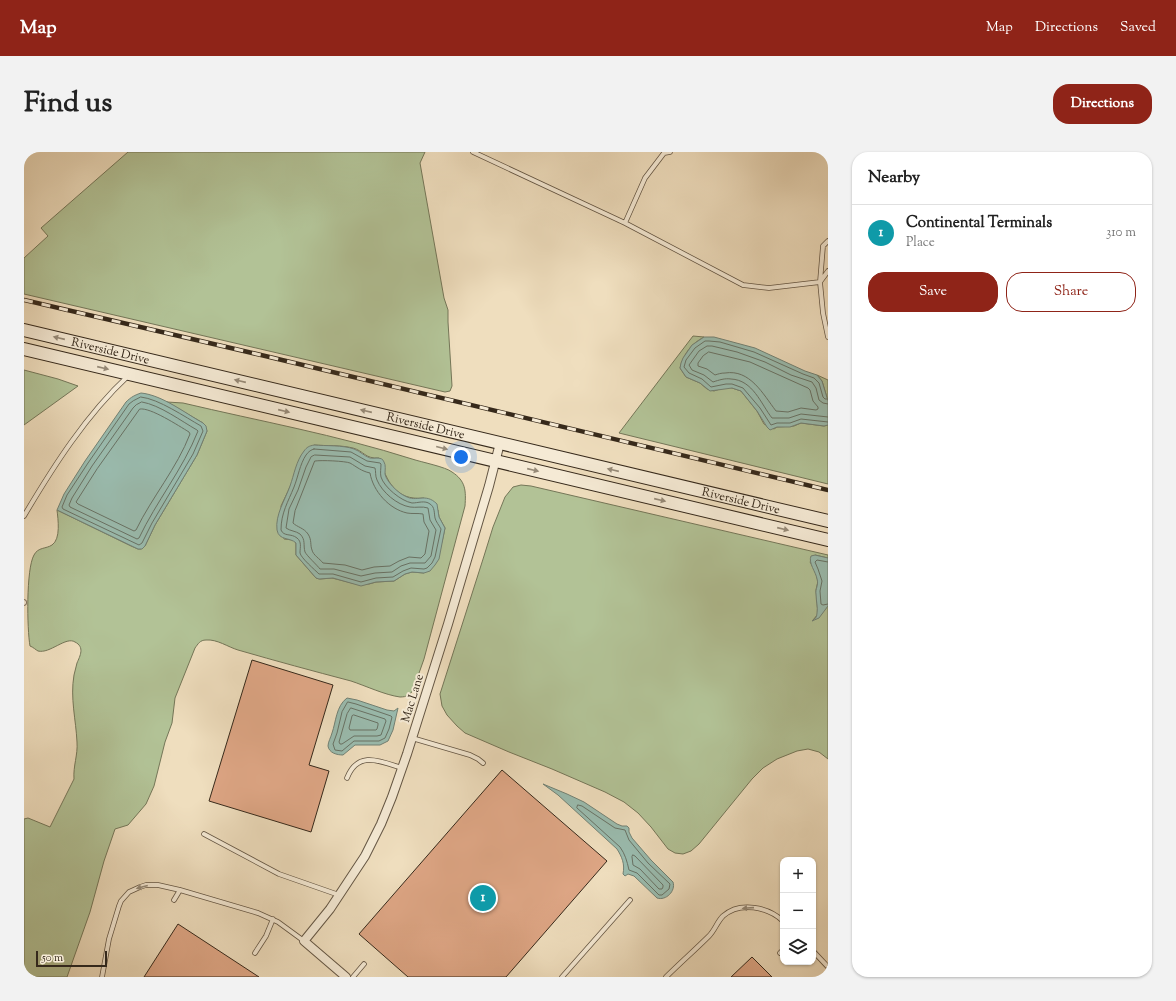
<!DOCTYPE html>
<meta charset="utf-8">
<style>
:root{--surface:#fff;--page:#f2f2f2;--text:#222;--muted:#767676;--line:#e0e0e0;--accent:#8f2418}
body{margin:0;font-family:"Sorts Mill Goudy",serif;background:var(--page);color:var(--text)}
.controls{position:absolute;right:12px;bottom:12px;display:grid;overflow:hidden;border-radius:8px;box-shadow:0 1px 3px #0004}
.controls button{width:36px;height:36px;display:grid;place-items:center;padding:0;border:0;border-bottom:1px solid var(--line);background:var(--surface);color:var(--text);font:20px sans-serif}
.scale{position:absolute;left:12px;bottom:10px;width:71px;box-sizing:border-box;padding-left:4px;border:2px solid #36291b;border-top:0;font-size:11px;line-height:14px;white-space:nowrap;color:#36291b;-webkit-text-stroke:3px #f5ead5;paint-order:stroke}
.you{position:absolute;left:437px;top:305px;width:14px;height:14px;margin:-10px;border:3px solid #fff;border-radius:50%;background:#1a73e8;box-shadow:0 0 0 6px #1a73e833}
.badge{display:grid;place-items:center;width:26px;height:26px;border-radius:50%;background:var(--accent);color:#fff;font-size:13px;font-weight:700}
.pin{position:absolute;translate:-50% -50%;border:2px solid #fff;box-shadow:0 1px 4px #0006}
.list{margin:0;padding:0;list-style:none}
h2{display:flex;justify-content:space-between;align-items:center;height:52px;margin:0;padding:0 16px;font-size:17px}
h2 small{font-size:13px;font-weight:400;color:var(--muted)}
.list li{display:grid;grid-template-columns:26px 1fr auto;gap:12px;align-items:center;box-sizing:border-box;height:56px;padding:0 16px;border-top:1px solid var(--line)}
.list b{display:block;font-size:15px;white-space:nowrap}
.list p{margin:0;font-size:13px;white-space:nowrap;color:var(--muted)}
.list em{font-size:13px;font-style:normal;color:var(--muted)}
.actions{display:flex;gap:8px;padding:12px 16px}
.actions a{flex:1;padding:9px 0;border:1px solid var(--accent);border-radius:16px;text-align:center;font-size:14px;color:var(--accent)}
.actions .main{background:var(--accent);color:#fff}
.icon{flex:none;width:22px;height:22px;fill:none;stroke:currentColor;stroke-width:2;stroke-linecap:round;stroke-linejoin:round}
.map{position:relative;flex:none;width:804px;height:825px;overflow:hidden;border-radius:16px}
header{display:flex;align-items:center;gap:24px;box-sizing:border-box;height:56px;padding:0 20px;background:var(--accent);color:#fff}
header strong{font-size:19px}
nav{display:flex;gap:22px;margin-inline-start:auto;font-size:14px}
.intro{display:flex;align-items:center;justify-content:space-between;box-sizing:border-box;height:96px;padding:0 24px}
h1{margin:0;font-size:28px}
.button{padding:10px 18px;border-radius:16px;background:var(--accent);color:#fff;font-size:14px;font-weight:700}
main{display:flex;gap:24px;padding:0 24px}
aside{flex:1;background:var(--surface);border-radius:16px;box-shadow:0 1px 3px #0004}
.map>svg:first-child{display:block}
.green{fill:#b2c296;stroke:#747658;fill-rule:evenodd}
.water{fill:#9abcaf;stroke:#728174}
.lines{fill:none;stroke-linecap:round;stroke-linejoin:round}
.shore{stroke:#687265;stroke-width:1}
.building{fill:#dea685;stroke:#36291b}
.service-casing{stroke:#645644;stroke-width:5.5}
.minor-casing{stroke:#645644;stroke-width:10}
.secondary-casing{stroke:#36291b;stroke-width:14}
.service{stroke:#f5ead5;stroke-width:4}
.minor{stroke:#f5ead5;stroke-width:8}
.secondary{stroke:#f5ead5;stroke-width:12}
.rail-casing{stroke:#36291b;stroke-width:4.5}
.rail{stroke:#f5ead5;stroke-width:3;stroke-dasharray:9;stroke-linecap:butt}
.oneway{fill:#968a78}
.labels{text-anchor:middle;stroke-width:4;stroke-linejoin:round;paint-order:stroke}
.street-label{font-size:12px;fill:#36291b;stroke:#f5ead5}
</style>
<header>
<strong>Map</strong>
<nav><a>Map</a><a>Directions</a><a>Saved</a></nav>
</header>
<div class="intro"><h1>Find us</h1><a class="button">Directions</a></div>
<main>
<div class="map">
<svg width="804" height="825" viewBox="0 0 804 825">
<rect width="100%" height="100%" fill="#efdebe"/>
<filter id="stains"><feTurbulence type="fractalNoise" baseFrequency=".005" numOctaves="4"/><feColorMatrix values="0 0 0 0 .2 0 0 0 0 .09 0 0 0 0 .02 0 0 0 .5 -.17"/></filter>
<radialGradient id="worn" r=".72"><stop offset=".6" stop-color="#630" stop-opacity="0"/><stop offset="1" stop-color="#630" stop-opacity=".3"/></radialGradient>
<!-- green -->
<path class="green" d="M104 0H401L396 11 420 146 424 158V170L428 234 426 239 421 240 0 142V106L24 84 17 76Z
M669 184 680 185C667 192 660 201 656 216L662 225 676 231 683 237 690 239 702 235 708 236 717 239 733 259 740 272 750 277 753 275 770 274 777 271 800 274 804 273V332L595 281Z
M0 218 34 227 54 234 0 273Z
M793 223 804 228V249L798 229Z
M143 250 159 251C235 269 313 283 388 307 397 310 422 315 428 320 442 329 442 339 441 354L400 507 389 538C386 543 383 545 376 545 361 543 342 534 327 529 289 519 252 509 214 498 204 495 193 487 182 488 176 488 174 492 171 496L151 546 148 571 141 590 130 634 122 652 104 673 91 677 80 709 66 760 43 825H0V667L4 666 26 675 50 627C49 614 54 603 53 590 52 568 46 546 50 523 51 519 52 515 53 511 56 504 61 495 51 490 42 484 26 502 14 499 12 498 9 495 6 494 3 477 2 417 10 403 14 395 22 397 28 393 37 387 34 367 33 358L107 394 114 397H117L121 394 131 373 173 303 183 279 179 271ZM290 293C302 294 317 293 329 296 340 299 341 307 355 306 363 329 371 349 400 346L414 358 415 365 421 376 418 390 400 421 388 420 381 422 370 429 352 430 345 432 328 431 308 426 296 427 292 426 272 403V391L269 388 260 387 257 354 266 335Z
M497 333 507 334 804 403V406L791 403 786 410 791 418 794 429 792 438 794 462 789 468 804 454V607L795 600 784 597 773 599 753 607 739 616 728 627 675 692 667 699 659 702 651 701 644 697 627 675 614 661 600 650 581 640 528 617 485 600 441 581 433 574 423 563 418 554 416 542 460 404 469 375 481 345 489 335Z"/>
<!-- water -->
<path class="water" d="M680 185H690L731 196 781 219 793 223 798 229 804 249V273L800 274 777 271 766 275H753L746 278 743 275 733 259 717 239 708 236 686 239 676 231 662 225 656 216 657 211 659 206 668 193Z
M117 241C138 243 161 261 179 271L182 274 183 279 173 303 131 373 121 394 118 397H114L33 358 40 342 61 309 102 250C107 245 111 243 117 241Z
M290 293C302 294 319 293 330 297 336 299 340 304 346 306 351 307 358 304 360 310 362 313 361 318 361 322 362 329 374 341 381 344 393 351 401 340 413 352L415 365 421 376 415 407 411 413 406 419 400 421 388 420 381 422 370 429 352 430 337 434 309 426 295 427 292 426 272 403V391C266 385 255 389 253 378 251 363 261 348 266 334 270 323 272 309 280 299 283 295 285 294 290 293Z
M791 403 804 406V454L795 466 788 469C791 467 793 465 793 461 794 455 792 449 792 442 791 437 795 433 793 427 792 420 784 411 787 404Z
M323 546 333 548 363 558 370 559 374 556 369 578 364 589 356 593H331L319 603C313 603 305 601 304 594 304 590 307 585 308 581 312 570 312 554 323 546Z
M519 632 543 642 560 650 593 672 598 674H603L605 676V680L608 686 627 708 649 730C652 739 642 749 633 746L610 724 604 722 601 724 599 722C601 712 598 705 593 697L534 643Z"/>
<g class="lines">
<!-- shore -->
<path class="shore" d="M685 200 726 210 775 232 784 236 786 238 789 249 794 255V257L792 258 777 256 764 260 752 259C739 242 726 217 701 221 697 221 694 222 691 223L683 217 674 214V211L679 204Z
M117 245C135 247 161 265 177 274L179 279 169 302 128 371 118 391 115 393 39 357 38 355 43 343 64 311 105 252 109 249Z
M804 247H801L799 245 795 231 790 226 779 222 730 200 696 190 685 189H681L671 196 662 208 660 215 665 221 678 227 687 235 702 232H708L719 236 736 256 747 273 753 271H766L777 267 804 270
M118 250C136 253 157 269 173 278L174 279C159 317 132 350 115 386L113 387 46 355 45 353 48 346 68 314 109 256 112 253Z
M804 252 799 251 795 248 792 236 788 230 767 223 741 210 713 200 688 194H683L675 199 665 213 668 218 680 223 689 230C695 228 701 226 707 227 729 228 737 252 748 266H765L777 262 804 265
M116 257C126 255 155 274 165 280L166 282C153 316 128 345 112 378L110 379 54 352 52 350 73 317Z
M290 297 327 300 343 309 356 311 357 312C357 316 356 321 357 325 360 335 377 349 388 351 394 351 401 348 406 352 411 355 410 361 411 366 412 370 415 373 417 377L411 405 408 411 403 416 400 417 387 416 379 419 369 425 352 426 337 430 309 422H295C291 418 277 406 276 401 276 395 278 390 273 386 267 381 260 385 257 378 257 361 264 350 270 335 274 325 276 312 282 303 285 299 287 298 290 297Z
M291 303 326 305 341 314 351 316C352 319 351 324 353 328 358 340 373 353 386 355 392 356 398 354 404 356L406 368 412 378 407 404 401 411H386L377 414 368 420 351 421 337 424 310 417H296C293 413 283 404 281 400 279 393 282 388 276 382 272 379 266 379 262 376L265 357 274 338 282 315 287 305Z
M291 309C297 308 321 309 326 311 333 315 337 319 346 321 349 339 365 357 383 361 388 362 394 361 399 362L400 370 405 379 401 402 397 406 385 405 375 409 366 414 350 415 338 418 321 413 299 411C296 407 289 403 288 398 286 393 288 388 284 382 280 376 273 375 269 371L271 359Z
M804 410 793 408 791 410 794 417 798 429 796 439 797 452 799 453 804 452
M324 550 332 552 367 564 368 565 365 577 361 586 355 589H330L318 599 311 598 309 592 313 581 318 560Z
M327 556 361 567 362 569 357 583 353 584H330L318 592H316L315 590 323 562Z
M330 563 354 571V573L353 577 352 578H326L325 576 328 564Z
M554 653 558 654 591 676 601 678 605 688 624 711 646 732 645 737 638 743H635L613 721 605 718C603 709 601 702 596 695L553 656Z
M609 703 611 704 639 733V735L638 737H635L616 717 609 713 608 705Z"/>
</g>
<!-- building -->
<path class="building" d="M228 508 309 533 285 613 305 619 287 680 185 649Z
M478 618 583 709 482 825H384L335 782Z
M154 772 235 825H120Z
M728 805 748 825H707Z"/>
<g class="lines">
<!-- service casing -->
<g class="service-casing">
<path id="service" d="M449 0 601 71 719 133 745 136 796 130 804 119
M601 71 621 26 640 1 646 0
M804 89 799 94 796 130 799 161 804 185
M0 364C29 315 62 263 104 224
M0 450V451
M388 586 446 603 454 607 459 611
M323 626C334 598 356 609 378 616
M180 682 255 722 315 743
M150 748 156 738
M789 799 804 815
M231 801 242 784 249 767
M756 801 759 798
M78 825 85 787 95 754 97 749 105 740 116 735 122 733H134L156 738 234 761 254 770 280 789
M329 825 340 812
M538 825 606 748
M642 825C656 811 671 798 685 784 691 778 693 770 699 764 716 749 744 755 759 769"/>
</g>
<!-- minor casing -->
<g class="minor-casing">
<path id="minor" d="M322 825 280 789 306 757 341 704 357 672 368 645 383 602 424 472 465 334 476 291"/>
</g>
<!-- secondary casing -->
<g class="secondary-casing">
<g id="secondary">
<path id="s1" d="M0 178 804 369"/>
<path d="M0 197 804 388"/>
</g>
</g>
<!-- service -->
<use href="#service" class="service"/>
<!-- minor -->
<use href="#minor" class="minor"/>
<!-- secondary -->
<use href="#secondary" class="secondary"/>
<!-- rail casing -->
<g class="rail-casing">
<path id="rail" d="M0 148 237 203 804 338"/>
</g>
<!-- rail -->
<use href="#rail" class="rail"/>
</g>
<!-- one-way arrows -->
<defs><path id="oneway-solid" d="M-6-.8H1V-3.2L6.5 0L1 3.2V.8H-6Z"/></defs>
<g class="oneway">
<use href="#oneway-solid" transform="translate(35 186) rotate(-167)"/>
<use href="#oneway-solid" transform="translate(79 216) rotate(13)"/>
<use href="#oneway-solid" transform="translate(216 229) rotate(-167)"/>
<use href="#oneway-solid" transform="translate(260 259) rotate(13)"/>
<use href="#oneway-solid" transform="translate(342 259) rotate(-167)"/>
<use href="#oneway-solid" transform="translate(418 296) rotate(14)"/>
<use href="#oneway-solid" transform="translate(509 318) rotate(13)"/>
<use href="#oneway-solid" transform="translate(589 318) rotate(-167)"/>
<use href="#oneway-solid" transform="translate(636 348) rotate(13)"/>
<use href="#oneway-solid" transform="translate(759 377) rotate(13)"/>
<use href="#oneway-solid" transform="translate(118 735) rotate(165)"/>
<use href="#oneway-solid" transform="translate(724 756) rotate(176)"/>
</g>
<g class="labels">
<!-- street labels -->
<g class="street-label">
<text dy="4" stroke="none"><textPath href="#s1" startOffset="89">Riverside Drive</textPath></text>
<text dy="4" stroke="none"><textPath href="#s1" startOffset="413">Riverside Drive</textPath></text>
<text dy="4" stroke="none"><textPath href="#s1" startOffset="737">Riverside Drive</textPath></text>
<text transform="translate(388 546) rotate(-73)" y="4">Mac Lane</text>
</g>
</g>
<rect width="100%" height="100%" filter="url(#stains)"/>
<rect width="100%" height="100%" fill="url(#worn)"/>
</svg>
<div class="controls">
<button>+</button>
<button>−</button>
<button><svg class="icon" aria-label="layers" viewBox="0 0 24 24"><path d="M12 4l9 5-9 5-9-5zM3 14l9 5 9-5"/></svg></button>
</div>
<div class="scale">50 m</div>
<div class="you"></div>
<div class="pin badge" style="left:459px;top:746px;background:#0f9aa8">1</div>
</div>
<aside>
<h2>Nearby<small></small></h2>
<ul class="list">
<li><span class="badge" style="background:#0f9aa8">1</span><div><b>Continental Terminals</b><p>Place</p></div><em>310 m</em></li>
</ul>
<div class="actions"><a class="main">Save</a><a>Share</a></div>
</aside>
</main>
